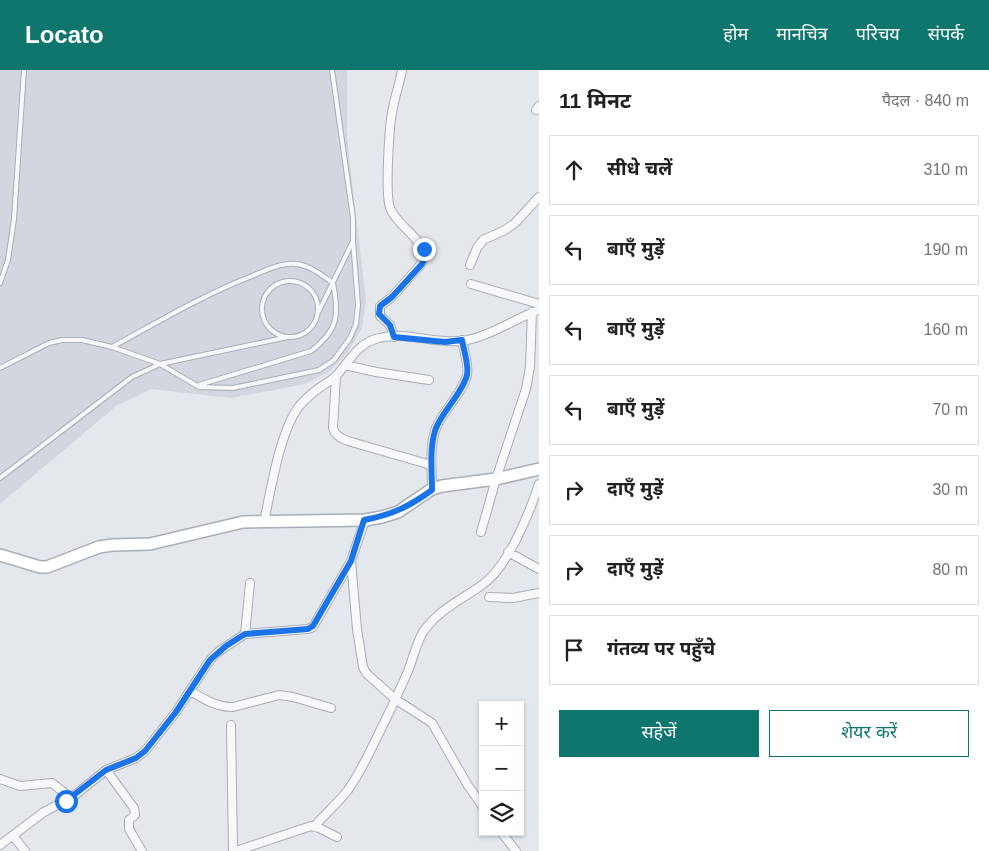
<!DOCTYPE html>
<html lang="hi">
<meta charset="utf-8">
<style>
:root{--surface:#fff;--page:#f2f2f2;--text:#202124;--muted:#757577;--line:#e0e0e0;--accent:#0f766e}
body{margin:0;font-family:Arial,"Noto Sans Devanagari",sans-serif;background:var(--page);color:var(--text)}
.controls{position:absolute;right:15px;bottom:15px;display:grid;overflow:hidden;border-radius:0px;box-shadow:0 1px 4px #0004}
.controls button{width:45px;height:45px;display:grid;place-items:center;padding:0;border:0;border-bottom:1px solid var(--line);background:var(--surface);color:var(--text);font:25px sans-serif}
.stop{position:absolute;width:15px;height:15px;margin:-11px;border:4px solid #1a73e8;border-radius:50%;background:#fff}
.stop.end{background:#1a73e8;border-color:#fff;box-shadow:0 1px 5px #0008}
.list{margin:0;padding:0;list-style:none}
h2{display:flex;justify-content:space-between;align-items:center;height:65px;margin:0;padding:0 20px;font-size:21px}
h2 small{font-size:16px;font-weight:400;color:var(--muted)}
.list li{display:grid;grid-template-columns:32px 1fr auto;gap:15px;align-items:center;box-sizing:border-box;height:70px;margin:0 10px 10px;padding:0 10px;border:1px solid var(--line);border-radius:0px}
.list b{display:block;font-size:19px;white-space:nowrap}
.list em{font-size:16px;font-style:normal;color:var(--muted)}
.actions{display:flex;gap:10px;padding:15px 20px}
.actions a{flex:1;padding:11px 0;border:1px solid var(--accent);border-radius:0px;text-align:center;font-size:18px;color:var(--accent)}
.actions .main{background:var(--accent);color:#fff}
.icon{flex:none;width:28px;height:28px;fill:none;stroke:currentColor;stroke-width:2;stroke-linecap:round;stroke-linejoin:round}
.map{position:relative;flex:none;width:539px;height:781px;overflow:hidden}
header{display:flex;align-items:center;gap:30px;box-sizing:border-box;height:70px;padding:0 25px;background:var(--accent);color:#fff}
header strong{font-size:24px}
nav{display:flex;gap:28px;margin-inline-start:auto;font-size:18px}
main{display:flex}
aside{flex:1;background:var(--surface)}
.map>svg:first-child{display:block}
.built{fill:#d2d6de}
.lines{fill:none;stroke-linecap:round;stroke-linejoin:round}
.lane-casing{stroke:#a9aeb7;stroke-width:6}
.street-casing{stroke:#a9aeb7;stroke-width:10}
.secondary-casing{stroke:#a9aeb7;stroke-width:14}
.lane{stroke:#f7f8fa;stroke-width:4}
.street{stroke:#f7f8fa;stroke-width:8}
.secondary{stroke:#fff;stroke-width:11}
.route{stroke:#1a73e8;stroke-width:6}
</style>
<header>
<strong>Locato</strong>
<nav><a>होम</a><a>मानचित्र</a><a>परिचय</a><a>संपर्क</a></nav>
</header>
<main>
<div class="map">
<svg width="539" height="781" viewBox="0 0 539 781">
<rect width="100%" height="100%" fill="#e4e7ec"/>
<!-- built -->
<path class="built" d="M0 0H347V69L366 230 362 258 347 283 330 301 305 314 231 328 151 319 116 336 0 434Z"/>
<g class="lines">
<!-- lane casing -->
<g class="lane-casing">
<path id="lane" d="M262 239a28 28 0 1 1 56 0a28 28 0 1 1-56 0Z
M0 213 8 190 14 149 24 0
M319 241 353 171V148L332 0
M112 277C158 252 203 225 252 206 263 201 276 195 288 194 306 192 319 203 333 213 339 244 339 260 311 281L199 315
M0 298 49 273 62 270H82L112 277 160 294 199 317 233 318 319 300 334 290 350 268 356 254 358 235 353 171
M0 408 132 307 160 294 288 267"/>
</g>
<!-- street casing -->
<g class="street-casing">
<path id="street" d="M536 40 539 36
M470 195 477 178 483 170 505 160 515 153 539 127
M471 214 539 234
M394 267 390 255 380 246V236L392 227 422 193 425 184C419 166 396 154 390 138 385 124 389 54 393 38 395 25 400 13 402 0
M345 295 376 302 429 310
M336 306 333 358 335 363 341 368 348 371 431 395
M432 419C432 400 429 377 436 358 443 341 463 322 467 305 469 295 464 281 462 270
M264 452C271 420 279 366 297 339 303 331 311 324 319 318 325 314 332 310 337 305 350 290 358 273 379 268 405 261 434 274 462 271 489 267 514 249 539 240
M481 462 496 409 526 319 530 297 532 242
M508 482 539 499
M351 491 357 559 363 597 366 603 395 629 432 653 467 714 483 737
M250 513 245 564 308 559 313 557 351 491 365 450
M489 527 513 528 539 523
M190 621C204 629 216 637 233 637L279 625 293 627 331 638
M231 655 233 781
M106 700 134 738 135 745 129 750V759L142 781
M0 709 20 716 52 713 71 728
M315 756C325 744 338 733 348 720 360 703 370 682 379 663 389 643 399 622 408 601 413 589 416 574 423 562 438 540 461 530 482 515 508 497 529 444 539 414
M501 762 516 781
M14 767 25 781
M0 775 44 742 74 726 106 700 136 688 145 681 176 642 210 590 218 582 245 564
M236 781 311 756 319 758 337 767"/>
</g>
<!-- secondary casing -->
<g class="secondary-casing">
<path id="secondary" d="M0 485 40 497H47L99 477 112 475 150 474 243 452 365 450 382 447 398 442 432 419 442 416 496 409 539 399"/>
</g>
<!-- lane -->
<use href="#lane" class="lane"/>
<!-- street -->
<use href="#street" class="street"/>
<!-- secondary -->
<use href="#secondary" class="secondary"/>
</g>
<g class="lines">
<!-- route -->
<path class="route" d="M66 731 106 700 136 688 145 681 176 642 210 590 226 576 245 564 308 559 313 556 351 491 364 450C392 445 410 436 432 420 432 400 429 377 436 358 443 341 463 322 467 305 469 295 464 281 462 270L445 272 394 267 390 255 379 244 380 236 392 227 422 194 426 184 424 179"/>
</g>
</svg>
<div class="controls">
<button>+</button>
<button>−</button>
<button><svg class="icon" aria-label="layers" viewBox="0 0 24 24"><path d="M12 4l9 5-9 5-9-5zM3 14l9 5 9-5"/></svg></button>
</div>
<div class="stop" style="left:66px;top:731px"></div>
<div class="stop end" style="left:424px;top:179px"></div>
</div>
<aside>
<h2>11 मिनट<small>पैदल · 840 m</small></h2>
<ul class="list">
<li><svg class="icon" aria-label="ahead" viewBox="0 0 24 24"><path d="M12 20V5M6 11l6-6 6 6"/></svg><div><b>सीधे चलें</b></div><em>310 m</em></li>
<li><svg class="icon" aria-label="left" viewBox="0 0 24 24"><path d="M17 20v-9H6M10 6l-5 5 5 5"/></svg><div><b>बाएँ मुड़ें</b></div><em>190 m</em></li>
<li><svg class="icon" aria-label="left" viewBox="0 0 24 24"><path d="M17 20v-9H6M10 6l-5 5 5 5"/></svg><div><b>बाएँ मुड़ें</b></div><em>160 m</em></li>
<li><svg class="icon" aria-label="left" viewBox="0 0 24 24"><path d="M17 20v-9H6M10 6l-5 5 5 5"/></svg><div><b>बाएँ मुड़ें</b></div><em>70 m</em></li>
<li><svg class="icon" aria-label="right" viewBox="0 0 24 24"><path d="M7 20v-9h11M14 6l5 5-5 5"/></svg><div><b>दाएँ मुड़ें</b></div><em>30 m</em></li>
<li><svg class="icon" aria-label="right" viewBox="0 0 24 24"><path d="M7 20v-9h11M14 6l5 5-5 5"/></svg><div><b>दाएँ मुड़ें</b></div><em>80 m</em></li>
<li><svg class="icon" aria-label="arrive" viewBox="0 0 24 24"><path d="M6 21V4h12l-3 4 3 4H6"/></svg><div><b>गंतव्य पर पहुँचे</b></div></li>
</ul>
<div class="actions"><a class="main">सहेजें</a><a>शेयर करें</a></div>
</aside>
</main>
